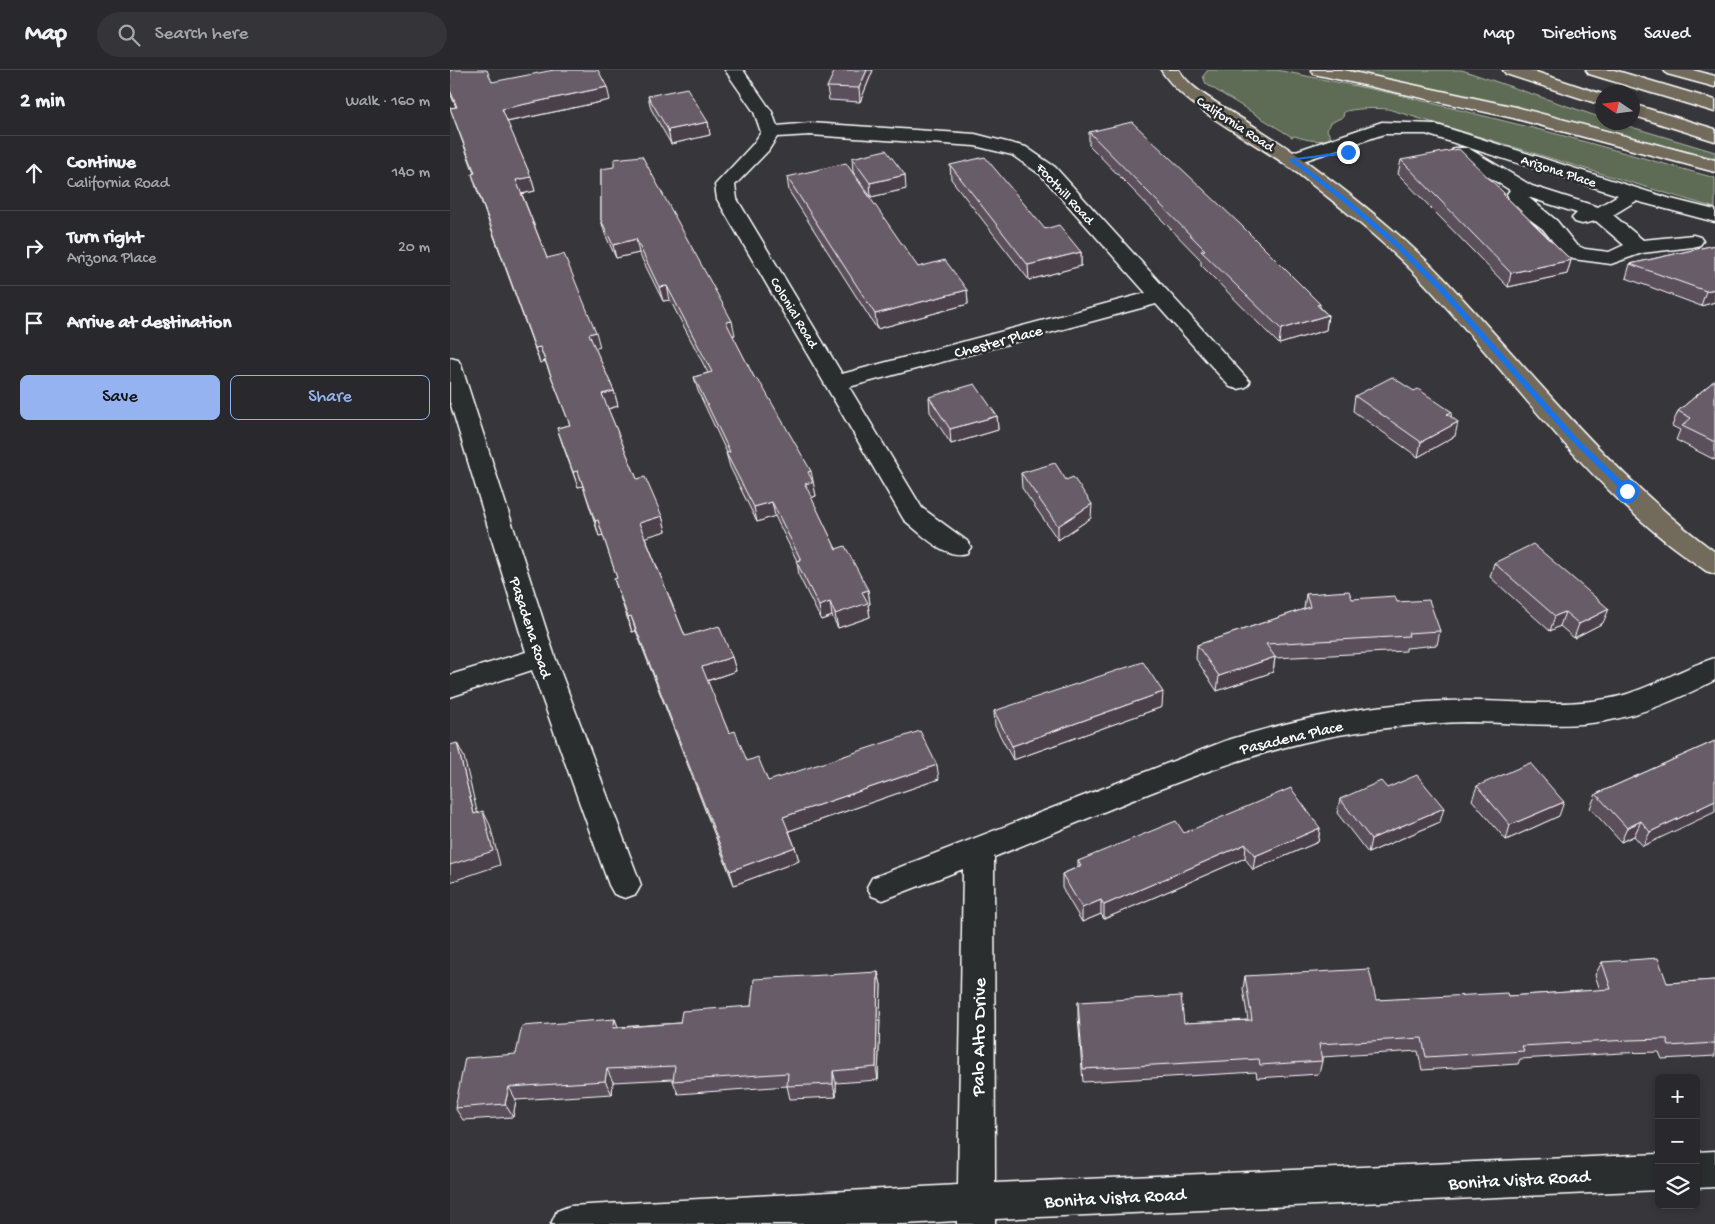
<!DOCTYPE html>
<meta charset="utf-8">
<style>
:root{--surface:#29282c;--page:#353438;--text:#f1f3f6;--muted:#a5a6a9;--line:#454448;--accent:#95b2f1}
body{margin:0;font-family:"Gochi Hand",sans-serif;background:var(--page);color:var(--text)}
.controls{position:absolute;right:15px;bottom:15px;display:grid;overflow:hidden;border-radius:8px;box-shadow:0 2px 8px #0003}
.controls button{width:45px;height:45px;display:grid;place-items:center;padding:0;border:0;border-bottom:1px solid var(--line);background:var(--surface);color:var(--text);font:25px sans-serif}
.compass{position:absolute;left:1145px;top:15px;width:45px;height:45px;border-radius:50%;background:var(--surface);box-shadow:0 2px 8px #0003;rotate:283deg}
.stop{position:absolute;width:15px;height:15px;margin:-11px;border:4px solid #1a73e8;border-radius:50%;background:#fff}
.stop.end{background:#1a73e8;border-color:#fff;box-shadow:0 1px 5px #0008}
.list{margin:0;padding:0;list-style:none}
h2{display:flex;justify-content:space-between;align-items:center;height:65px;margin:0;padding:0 20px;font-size:21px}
h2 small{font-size:16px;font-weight:400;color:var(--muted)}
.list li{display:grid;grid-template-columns:32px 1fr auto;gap:15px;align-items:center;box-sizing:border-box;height:75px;padding:0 20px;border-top:1px solid var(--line)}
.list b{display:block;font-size:19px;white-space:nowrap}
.list p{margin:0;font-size:16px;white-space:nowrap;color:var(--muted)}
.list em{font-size:16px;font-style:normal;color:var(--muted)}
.actions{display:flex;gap:10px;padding:15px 20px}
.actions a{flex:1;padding:11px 0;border:1px solid var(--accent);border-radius:8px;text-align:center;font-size:18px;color:var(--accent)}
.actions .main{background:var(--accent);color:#111}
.icon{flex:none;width:28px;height:28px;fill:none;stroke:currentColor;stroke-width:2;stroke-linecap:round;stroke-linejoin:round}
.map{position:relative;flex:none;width:1265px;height:1154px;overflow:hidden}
header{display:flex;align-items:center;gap:30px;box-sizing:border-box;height:70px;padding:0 25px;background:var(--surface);border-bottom:1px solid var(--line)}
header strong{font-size:24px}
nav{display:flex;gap:28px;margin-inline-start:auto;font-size:18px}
.search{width:350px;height:45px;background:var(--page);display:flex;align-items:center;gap:12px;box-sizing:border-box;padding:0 18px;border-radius:28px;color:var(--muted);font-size:19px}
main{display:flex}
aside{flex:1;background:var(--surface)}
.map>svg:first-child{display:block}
.green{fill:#5e6c54;stroke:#aeb6aa}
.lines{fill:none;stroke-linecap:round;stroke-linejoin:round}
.minor-casing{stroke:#fff;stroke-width:3}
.major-casing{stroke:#fff;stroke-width:3}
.highway-casing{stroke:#fff;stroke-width:3}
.minor{fill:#2a2d2e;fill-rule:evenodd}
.major{fill:#726b5a;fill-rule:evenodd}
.highway{fill:#726b5a;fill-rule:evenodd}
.wall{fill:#5a4f5a;stroke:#fff}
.shaded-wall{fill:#4a404a;stroke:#fff}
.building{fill:#695c69;stroke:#fff}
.route{fill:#1a73e8}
.labels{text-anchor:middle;stroke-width:5;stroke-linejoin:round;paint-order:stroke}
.far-street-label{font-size:14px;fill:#fff;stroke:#2a2d2e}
.street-label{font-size:16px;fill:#fff;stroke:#2a2d2e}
.near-street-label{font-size:19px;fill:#fff;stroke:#2a2d2e}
</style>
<header>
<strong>Map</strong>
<div class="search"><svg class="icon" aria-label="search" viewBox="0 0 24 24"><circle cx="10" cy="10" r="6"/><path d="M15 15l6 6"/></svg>Search here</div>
<nav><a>Map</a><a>Directions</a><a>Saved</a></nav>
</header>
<main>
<aside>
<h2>2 min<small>Walk · 160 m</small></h2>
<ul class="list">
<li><svg class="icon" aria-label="ahead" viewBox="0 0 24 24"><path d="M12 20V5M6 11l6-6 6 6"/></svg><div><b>Continue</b><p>California Road</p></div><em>140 m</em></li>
<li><svg class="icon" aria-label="right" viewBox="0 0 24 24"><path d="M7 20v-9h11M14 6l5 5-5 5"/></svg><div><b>Turn right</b><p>Arizona Place</p></div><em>20 m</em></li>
<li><svg class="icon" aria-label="arrive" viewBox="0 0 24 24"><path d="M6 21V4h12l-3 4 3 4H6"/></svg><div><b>Arrive at destination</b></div></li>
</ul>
<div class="actions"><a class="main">Save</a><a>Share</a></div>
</aside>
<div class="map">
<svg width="1265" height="1154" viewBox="0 0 1265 1154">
<rect width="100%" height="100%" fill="#37363a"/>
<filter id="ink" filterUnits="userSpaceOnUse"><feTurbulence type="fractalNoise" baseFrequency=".02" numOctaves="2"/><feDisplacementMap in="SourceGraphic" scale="10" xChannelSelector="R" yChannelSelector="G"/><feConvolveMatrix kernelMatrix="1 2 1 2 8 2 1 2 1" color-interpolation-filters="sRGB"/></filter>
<g filter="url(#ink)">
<!-- green -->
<path class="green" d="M758 0H827L941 23 1107 64 1265 108V138L938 39C927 38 903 38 894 42L893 47 880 53 877 60 881 68C870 73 856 70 845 66L842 67 756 14 753 6Z
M899 0H1012L1152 48V52L1168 53 1265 82V88Z"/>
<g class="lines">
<!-- minor casing -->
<g class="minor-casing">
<path id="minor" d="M275 0H293L322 42 327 56 360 53 525 64 576 77 605 97 800 312 796 317 788 319 780 317 706 234 399 317 472 438 517 471 521 477 517 483C495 490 471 463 454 450L267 129 265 115 304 73 311 62 304 42ZM360 65 525 76 562 85 591 105 696 223 392 304 287 129 285 115 318 81 327 67Z
M932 52 984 54 1221 129 1265 140V152L1186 131 1163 145 1193 170 1243 165 1250 167 1253 171 1250 175 1243 177 1192 183 1161 194 1123 189 1112 183 1093 159 1062 136 1057 124 1060 120 1004 86 1001 82 1004 78H1018L1082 116 1148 137 1168 125 976 64H934L841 95 834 93 831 89 834 85ZM1078 127 1127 143 1122 148 1125 152 1132 154 1146 151 1174 175 1159 182 1135 179 1126 175 1107 151Z
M0 288 8 290 11 295 105 587 191 815 186 824 175 828 164 824 159 815 82 600 0 627V605L76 582 0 332Z
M1265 588V610C1231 628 1194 644 1156 651 1110 659 1063 652 1016 652 974 653 931 658 889 665 770 687 657 742 544 787L545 1113 1209 1084V1120L545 1149V1154H507V1151L454 1154H101L107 1141 120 1136 508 1115 513 799 433 830 422 826 417 817 422 808 775 671C846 648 922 634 997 631 1050 629 1104 638 1156 629 1195 623 1228 599 1265 588Z
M1265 1081V1117L1246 1118V1082Z"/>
</g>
<!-- major casing -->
<g class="major-casing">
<path id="major" d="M711 0H729C740 18 761 29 778 40 805 57 832 73 857 92 908 130 959 170 1002 217 1087 309 1164 407 1265 482V504L1256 501C1240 489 1223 478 1208 465 1126 397 1058 305 987 227 945 180 895 140 846 102 807 72 736 40 711 0Z"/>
</g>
<!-- highway casing -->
<g class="highway-casing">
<path id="highway" d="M861 0H894L1066 37 1265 90V102L1063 48 864 4Z
M1053 0H1080L1152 24V35L1056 4Z
M1136 0H1164L1265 30V42L1139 4Z
M1214 0H1243L1265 6V17L1217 4Z
M1182 34 1265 59V71L1182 45Z"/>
</g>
<!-- minor -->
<use href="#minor" class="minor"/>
<!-- major -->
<use href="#major" class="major"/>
<!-- highway -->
<use href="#highway" class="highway"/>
</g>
<!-- wall -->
<path class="wall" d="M0 0 42 12 160 30 57 52 81 107 85 121 72 124 97 188 150 277 145 278 164 321 168 336 158 339 187 409 212 446 216 461 195 467 235 566 282 587 286 601 257 611 279 663 297 691 318 711 489 709 339 761 345 777 349 791 284 815 186 561 182 562 164 509 167 508 153 465 149 466 133 416 128 417 112 373 107 358 120 355 95 291 90 293 26 117 22 104 24 103 0 38 6 37 0 23Z
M423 0 410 32 379 30 377 17Z
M198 26 258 52 260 65 221 74 201 39Z
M639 62 870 234V237L878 245 876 260 829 274 751 195V190L639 75Z
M402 88 456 119 421 127 403 102Z
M951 90 1055 126 1121 190 1117 204 1058 217 948 104Z
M500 95 595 159 631 182V196L579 210 501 109Z
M151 99 285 265H282L304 307 362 410 366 426 361 428 386 479 418 520 420 534 418 535 420 547 388 558 382 546 371 550 349 506 347 491 325 446 307 452 280 397 276 383H277L248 321 244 307 258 303 220 230 213 231 189 183 166 188 155 164 151 150Z
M337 107 468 197 517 220 518 234 427 259 339 121Z
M1265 175V232L1251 236 1176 208 1180 194Z
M1265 310V390L1226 370 1230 360 1222 356 1228 341Z
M964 321 1002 342 1001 347 1005 366 968 387 903 341 905 326Z
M479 327 547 346 548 360 501 374 480 342Z
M571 403 641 448 608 470 572 418Z
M1044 493 1153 553 1124 568 1110 556 1100 561 1040 507Z
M856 524 902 529 947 532 990 561 987 575 956 578V581L825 588 823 602 767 621 746 589 747 575 854 539Z
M712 637 563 690 545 656 544 641Z
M1265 671 1193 776 1184 766 1171 772 1140 738 1146 724Z
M1027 716 1109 746 1056 770 1022 730Z
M937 718 990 752 918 783 887 743 890 729Z
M870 758 868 772 803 800 795 788 654 849 651 844 632 852 612 818V804L628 797V791L734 763Z
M1152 892 1217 913 1265 910V986L1212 989 1209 982 1172 983 1070 989 1068 994 972 1000 968 981 872 987V991L869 1004 807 1008 806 1002 633 1012 628 946V932L734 953 798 950 793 919 795 906 926 930 1058 926 1150 920 1145 905Z
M428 902 431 915 428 1010 386 1013V1027L340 1029 337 1016 228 1024 223 1011V1009L163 1012 162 1024 66 1030 63 1047 13 1050 5 1038 66 984 165 949 168 957 230 953 301 936Z"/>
<!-- shaded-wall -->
<path class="shaded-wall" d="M417 0H423L410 32 409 18Z
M157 17 160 30 56 52 52 39Z
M258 52 260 65 221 74 218 60Z
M455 105 456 119 421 127 420 113Z
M81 107 85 121 71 124 66 110Z
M186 169 189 183 166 188 163 175Z
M631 182V196L579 210 578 195Z
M1121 190 1117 204 1058 217 1061 203Z
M217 216 220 230 213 231 209 217Z
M1265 219V232L1251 236 1256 221Z
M517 220 518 234 427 259 425 244Z
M878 245 876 260 829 274 831 259Z
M282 251 285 265 278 266 276 252Z
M146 262 150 277 143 279 139 264Z
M90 277 95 291 90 293 85 278Z
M164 321 168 336 157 339 152 324Z
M547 346 548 360 501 374 500 359Z
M1008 352 1005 366 968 387 971 372Z
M128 401 133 416 128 417 123 402Z
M361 401 366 426 357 429 355 414 358 402Z
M322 432 325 446 307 452 304 437Z
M642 434 641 448 608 470V456Z
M212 446 216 461 193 468 189 453Z
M148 450 153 465 149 466 145 451Z
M418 520 420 534 418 535 420 547 388 558 385 544 412 522Z
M380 532 382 546 371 550 369 536Z
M1159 539 1153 553 1124 568 1129 554Z
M1115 542 1110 556 1100 561 1105 546Z
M181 546 186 561 182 562 178 547Z
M282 587 286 601 256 611 252 597Z
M825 587 823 602 767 621 769 606Z
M713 622 712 637 563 690 562 676Z
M7 673 14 687 31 758 24 744Z
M487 695 489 709 336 762 333 747Z
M1265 731V742L1193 776 1200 762Z
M1114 732 1109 746 1056 770 1060 755Z
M994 738 990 752 918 783 921 769Z
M33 741 40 755 50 795 0 812V795Z
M1191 751 1184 766 1171 772 1177 758Z
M870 758 868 772 803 800 805 786Z
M796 774 795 788 654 849V835Z
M345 777 349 791 284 815 280 801Z
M651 830V844L632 852V838Z
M428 902 431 915 428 1010 426 997Z
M165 949 170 963 163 958Z
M157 999 163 1012 162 1024 155 1011Z
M383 1001 386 1013V1027L383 1014Z
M59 1017 66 1030 63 1047 55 1034Z"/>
<!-- building -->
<path class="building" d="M0 0H37L42 12 104 0H148L157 17 52 39 81 107 66 110 97 188 114 184 146 262 139 264 164 321 152 324 187 409 195 407 212 446 189 453 235 566 269 556 282 587 252 597 279 663 285 661 297 691 308 687 318 711 470 661 487 695 333 747 345 777 280 801 181 546 178 547 164 509 167 508 148 450 145 451 128 401 123 402 107 358 120 355 90 277 85 278 22 104 25 103 0 38 7 37 0 20Z
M385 0H417L409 18 377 17Z
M237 18 258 52 218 60 198 26Z
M682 52 790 154 870 234 867 235 878 245 831 259 751 181 755 180 639 62Z
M1009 79 1055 124H1053L1121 190 1061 203 951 90Z
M436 80 455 105 420 113 402 88Z
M192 86 282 251 276 252 304 307 311 314 361 401 358 402 363 412 355 414 386 479 395 476 418 520 412 522 418 533 385 544 380 532 369 536 346 491 351 490 322 432 304 437 276 383 280 382 244 307 262 302 217 216 209 217 186 169 163 175 151 150V99L164 97V89Z
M535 87 595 159 609 155 631 182 578 195 500 95Z
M396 93 468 197 495 190 517 220 425 244 337 107Z
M1265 175V219L1256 221 1180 194Z
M942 307 964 321 968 319 1002 342 997 344 1008 352 971 372 905 326Z
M1265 310V372L1232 356 1241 348 1228 341Z
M525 314 547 346 500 359 479 327Z
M605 393 616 410 623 407 642 434 608 456 571 403Z
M1083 474 1159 539 1129 554 1115 542 1105 546 1044 493Z
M899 521 902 529 945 526 947 532 979 530 990 561 958 563 959 566 816 574 825 587 769 606 747 575 860 537 856 524Z
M693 592 713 622 562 676 544 641Z
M1265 671V731L1200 762 1191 751 1177 758 1146 724Z
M7 673 24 744 33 741 43 781 0 795V675Z
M1080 693 1114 732 1060 755 1027 716Z
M967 705 994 738 921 769 890 729 931 711 937 718Z
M841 718 870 758 805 786 796 774 654 835 651 830 632 838 612 804 631 796 628 791 726 751 734 763Z
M1208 888 1217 913 1265 910V973L1219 976 1217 969 1179 970 1072 976 1074 981 976 987 972 968 869 974 872 991 810 995 809 989 633 999 628 932 731 926 734 953 802 950 795 906 919 899 926 930 1057 923 1058 926 1161 919 1152 892Z
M428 902 426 997 383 1001V1014L337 1016 338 1003 223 1011 225 996 157 999 155 1011 59 1017 55 1034 5 1038 15 988 66 984 72 956 165 949 163 958 230 953 232 941 301 936 304 909Z"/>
</g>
<!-- route -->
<path class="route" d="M900 81 898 84 846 90 894 126 949 173 996 220 1127 368 1180 419V422H1174L1122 371 991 223 945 176 890 129 838 89Z"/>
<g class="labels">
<!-- far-street labels -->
<g class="far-street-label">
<text transform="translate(786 53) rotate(33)" y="5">California Road</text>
<text transform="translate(1109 100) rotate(18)" y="5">Arizona Place</text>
<text transform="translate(616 123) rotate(47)" y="5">Foothill Road</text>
<text transform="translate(345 242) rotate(59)" y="5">Colonial Road</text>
</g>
<!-- street labels -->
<g class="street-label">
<text transform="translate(548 270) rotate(-15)" y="6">Chester Place</text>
<text transform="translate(82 557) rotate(72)" y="6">Pasadena Road</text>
<text transform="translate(841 666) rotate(-13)" y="6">Pasadena Place</text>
</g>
<!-- near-street labels -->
<g class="near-street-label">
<text transform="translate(527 967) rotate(-89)" y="7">Palo Alto Drive</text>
<text transform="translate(1069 1108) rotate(-3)" y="7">Bonita Vista Road</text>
<text transform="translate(665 1126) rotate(-3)" y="7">Bonita Vista Road</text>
</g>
</g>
</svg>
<div class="controls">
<button>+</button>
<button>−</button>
<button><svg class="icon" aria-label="layers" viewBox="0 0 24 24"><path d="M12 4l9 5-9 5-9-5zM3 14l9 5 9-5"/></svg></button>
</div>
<svg class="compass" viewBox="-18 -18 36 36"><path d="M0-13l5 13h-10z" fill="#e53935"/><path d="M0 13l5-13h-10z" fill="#a5a6a9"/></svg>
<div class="stop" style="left:1177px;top:421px"></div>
<div class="stop end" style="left:898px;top:82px"></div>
</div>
</main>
